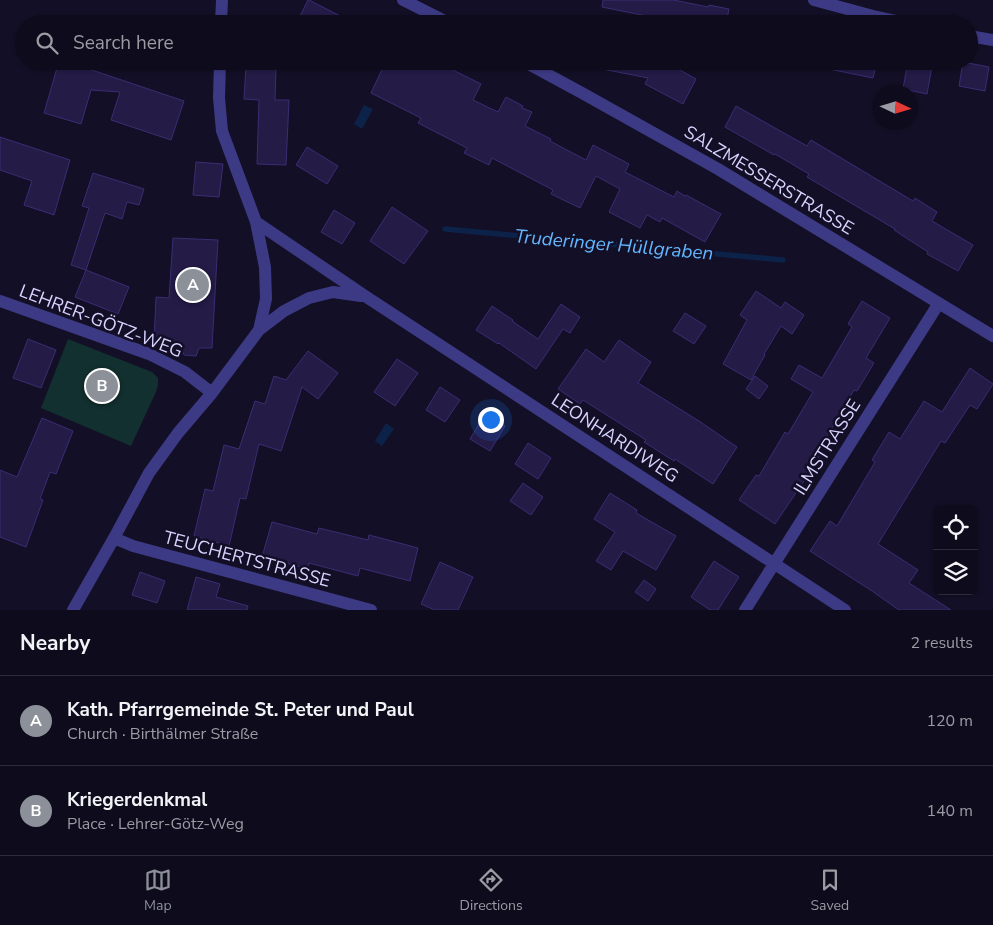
<!DOCTYPE html>
<meta charset="utf-8">
<style>
:root{--surface:#0e0b1c;--page:#171425;--text:#f1f3f6;--muted:#9b9ba3;--line:#2e2b3b;--accent:#8c9099}
body{margin:0;font-family:"Nunito Sans",sans-serif;background:var(--page);color:var(--text)}
.controls{position:absolute;right:15px;bottom:15px;display:grid;overflow:hidden;border-radius:8px;box-shadow:0 1px 4px #0004}
.controls button{width:45px;height:45px;display:grid;place-items:center;padding:0;border:0;border-bottom:1px solid var(--line);background:var(--surface);color:var(--text);font:25px sans-serif}
.compass{position:absolute;left:873px;top:85px;width:45px;height:45px;border-radius:50%;background:var(--surface);box-shadow:0 1px 4px #0004;rotate:94deg}
.you{position:absolute;left:490px;top:419px;width:18px;height:18px;margin:-12px;border:4px solid #fff;border-radius:50%;background:#1a73e8;box-shadow:0 0 0 8px #1a73e833}
.badge{display:grid;place-items:center;width:32px;height:32px;border-radius:50%;background:var(--accent);color:#fff;font-size:16px;font-weight:700}
.pin{position:absolute;translate:-50% -50%;border:2px solid #fff;box-shadow:0 1px 5px #0006}
.list{margin:0;padding:0;list-style:none}
h2{display:flex;justify-content:space-between;align-items:center;height:65px;margin:0;padding:0 20px;font-size:21px}
h2 small{font-size:16px;font-weight:400;color:var(--muted)}
.list li{display:grid;grid-template-columns:32px 1fr auto;gap:15px;align-items:center;box-sizing:border-box;height:90px;padding:0 20px;border-top:1px solid var(--line)}
.list b{display:block;font-size:19px;white-space:nowrap}
.list p{margin:0;font-size:16px;white-space:nowrap;color:var(--muted)}
.list em{font-size:16px;font-style:normal;color:var(--muted)}
.icon{flex:none;width:28px;height:28px;fill:none;stroke:currentColor;stroke-width:2;stroke-linecap:round;stroke-linejoin:round}
.map{position:relative;flex:none;width:993px;height:610px;overflow:hidden}
.search{position:absolute;background:var(--surface);box-shadow:0 1px 4px #0004;left:15px;right:15px;top:15px;height:55px;display:flex;align-items:center;gap:12px;box-sizing:border-box;padding:0 18px;border-radius:28px;color:var(--muted);font-size:19px}
.sheet{height:245px;background:var(--surface)}
nav{display:flex;justify-content:space-around;align-items:center;box-sizing:border-box;height:70px;border-top:1px solid var(--line);background:var(--surface);font-size:14px;color:var(--muted)}
nav a{display:grid;justify-items:center;gap:2px}
nav .on{color:var(--accent)}
.map>svg:first-child{display:block}
.green{fill:#12302f}
.water{fill:#0c2248}
.lines{fill:none;stroke-linecap:round;stroke-linejoin:round}
.stream{stroke:#0c2248;stroke-width:5.5}
.building{fill:#241b47;stroke:#3b2d73}
.minor{stroke:#3d3a85;stroke-width:12}
.labels{text-anchor:middle;stroke-width:5;stroke-linejoin:round;paint-order:stroke}
.street-label{font-size:18px;fill:#d9d4ff;stroke:#130f26}
.water-label{font-size:19px;font-style:italic;fill:#62b6ff;stroke:#130f26}
</style>
<div class="map">
<svg width="993" height="610" viewBox="0 0 993 610">
<rect width="100%" height="100%" fill="#130f26"/>
<!-- green -->
<path class="green" d="M68 339 152 372 158 378V385L156 392 131 446 41 408Z"/>
<!-- water -->
<path class="water" d="M364 105 373 109 362 129 354 124Z
M386 423 394 429 382 446 375 441Z"/>
<g class="lines">
<!-- stream -->
<path class="stream" d="M445 229 783 260"/>
</g>
<!-- building -->
<path class="building" d="M308 0H309L356 24H296Z
M603 0H674L708 7 709 5 729 9 726 24H671L672 21 602 7Z
M59 61H65L184 101 171 140 111 120 120 92 91 90 81 124 44 113Z
M386 61H407L417 66 419 61H435L481 84 473 100 498 112 506 97 523 106 522 108 532 112 525 126 551 139 550 141 586 160 593 145 629 164 625 172 674 197 677 191 685 196 686 195 721 214 705 242 662 218 660 222 647 215 640 228 609 212 620 189 596 176 580 208 551 194 553 190 492 158 489 165 464 153 467 148 418 123 421 118 371 93Z
M598 61H664L696 79 683 104 645 84 648 78 597 68Z
M825 61H877L873 78 824 68Z
M908 61H933L927 94 903 89Z
M963 62 989 67 985 91 959 86Z
M246 66 276 67 275 100H289L286 165 257 164 259 100 244 99Z
M736 106 807 146 811 140 913 201 915 198 937 212 932 221 973 245 958 271 927 254 928 252 894 230 895 229 807 177 809 174 775 154 774 155 725 127Z
M0 137 70 160 54 215 24 205 32 181 0 170Z
M307 147 338 166 327 184 296 165Z
M196 162 223 164 219 197 193 195Z
M93 173 144 189 139 205 127 202 122 219 105 213 86 270 71 265 89 208 82 206Z
M392 207 428 231 404 264 370 241Z
M334 210 355 223 342 244 321 232Z
M173 238 218 240 212 348H199L196 356 184 355 181 348 167 347V340H154L156 297 169 298Z
M86 270 129 287 118 314 75 297Z
M756 291 781 308 785 302 804 315 792 334 781 326 764 354 765 355 751 380 723 364 747 320 740 315Z
M862 301 890 318 866 358 874 363 857 391 854 390 818 452 821 453 806 478 775 524 739 500 756 475 759 476 785 432 788 434 813 392 791 379 799 365 822 378 852 327 848 324Z
M561 304 580 317 570 333 563 329 536 369 499 343 498 344 476 330 492 306 513 320 512 321 538 339Z
M685 313 706 326 694 344 673 331Z
M28 339 56 350 41 388 13 378Z
M619 340 651 362 638 383 699 421 737 447 713 484 675 459 674 461 644 442 646 440 583 400 580 404 558 389 586 349 604 362Z
M308 351 338 373 318 399 302 387 281 451 259 444 246 499 240 498 229 546 194 536 205 489 213 491 224 445 239 449 255 401 265 404 274 376 286 380Z
M397 359 418 373 395 406 374 392Z
M970 368 993 384 977 409 970 405 945 443 941 441 878 544 918 570 909 583 951 610H899L872 591 810 551 830 521 837 526 875 462 872 460 889 432 900 439 924 401 942 412Z
M755 376 768 386 759 399 746 389Z
M440 387 460 400 445 422 426 410Z
M485 414 505 426 490 451 470 439Z
M42 418 73 431 56 474 50 472 40 499 43 500 26 547 0 537V470L17 477Z
M528 443 551 458 538 479 515 464Z
M523 483 543 497 531 515 510 501Z
M610 493 637 510 636 513 676 536 656 570 623 551 611 570 596 561 615 532 594 519Z
M272 522 317 534 319 528 368 540 369 535 418 548 410 581 360 568 358 576 309 563 308 569 262 557Z
M714 561 739 577 718 610H710L691 597Z
M440 562 473 577 458 610H435L421 604Z
M140 572 165 581 157 603 132 595Z
M196 577 220 584 216 597 248 606 247 610H187Z
M644 580 656 589 648 601 635 592Z"/>
<g class="lines">
<!-- minor -->
<path class="minor" d="M403 0 451 24
M814 0 873 16 911 24
M221 24 222 0
M969 36 993 40
M220 61 219 98 222 131 256 222 265 267 266 299 259 330
M523 61 582 93 718 169 993 336
M256 222 365 296 845 610
M0 301 149 354 185 372 212 393
M114 538 133 546 371 610
M73 610 114 538 149 473 178 433 212 393 259 330 284 311 309 298 333 292 361 296
M745 610 939 303"/>
</g>
<g class="labels">
<!-- street labels -->
<g class="street-label">
<text transform="translate(769 180) rotate(31)" y="6">SALZMESSERSTRASSE</text>
<text transform="translate(101 321) rotate(21)" y="6">LEHRER-GÖTZ-WEG</text>
<text transform="translate(615 438) rotate(33)" y="6">LEONHARDIWEG</text>
<text transform="translate(827 447) rotate(-58)" y="6">ILMSTRASSE</text>
<text transform="translate(247 559) rotate(15)" y="6">TEUCHERTSTRASSE</text>
</g>
<!-- water labels -->
<g class="water-label">
<text transform="translate(614 244) rotate(5)" y="7">Truderinger Hüllgraben</text>
</g>
</g>
</svg>
<div class="controls">
<button><svg class="icon" aria-label="locate" viewBox="0 0 24 24"><circle cx="12" cy="12" r="6"/><path d="M12 2v4M12 18v4M2 12h4M18 12h4"/></svg></button>
<button><svg class="icon" aria-label="layers" viewBox="0 0 24 24"><path d="M12 4l9 5-9 5-9-5zM3 14l9 5 9-5"/></svg></button>
</div>
<svg class="compass" viewBox="-18 -18 36 36"><path d="M0-13l5 13h-10z" fill="#e53935"/><path d="M0 13l5-13h-10z" fill="#9b9ba3"/></svg>
<div class="you"></div>
<div class="pin badge" style="left:193px;top:285px">A</div>
<div class="pin badge" style="left:102px;top:386px">B</div>
<div class="search"><svg class="icon" aria-label="search" viewBox="0 0 24 24"><circle cx="10" cy="10" r="6"/><path d="M15 15l6 6"/></svg>Search here</div>
</div>
<section class="sheet">
<h2>Nearby<small>2 results</small></h2>
<ul class="list">
<li><span class="badge">A</span><div><b>Kath. Pfarrgemeinde St. Peter und Paul</b><p>Church · Birthälmer Straße</p></div><em>120 m</em></li>
<li><span class="badge">B</span><div><b>Kriegerdenkmal</b><p>Place · Lehrer-Götz-Weg</p></div><em>140 m</em></li>
</ul>
</section>
<nav>
<a class="on"><svg class="icon" aria-label="map" viewBox="0 0 24 24"><path d="M3 6l6-2 6 2 6-2v14l-6 2-6-2-6 2zM9 4v14M15 6v14"/></svg>Map</a>
<a><svg class="icon" aria-label="directions" viewBox="0 0 24 24"><path d="M12 3l9 9-9 9-9-9zM9 14v-3h6M13 9l2 2-2 2"/></svg>Directions</a>
<a><svg class="icon" aria-label="saved" viewBox="0 0 24 24"><path d="M7 4h10v16l-5-4-5 4z"/></svg>Saved</a>
</nav>
